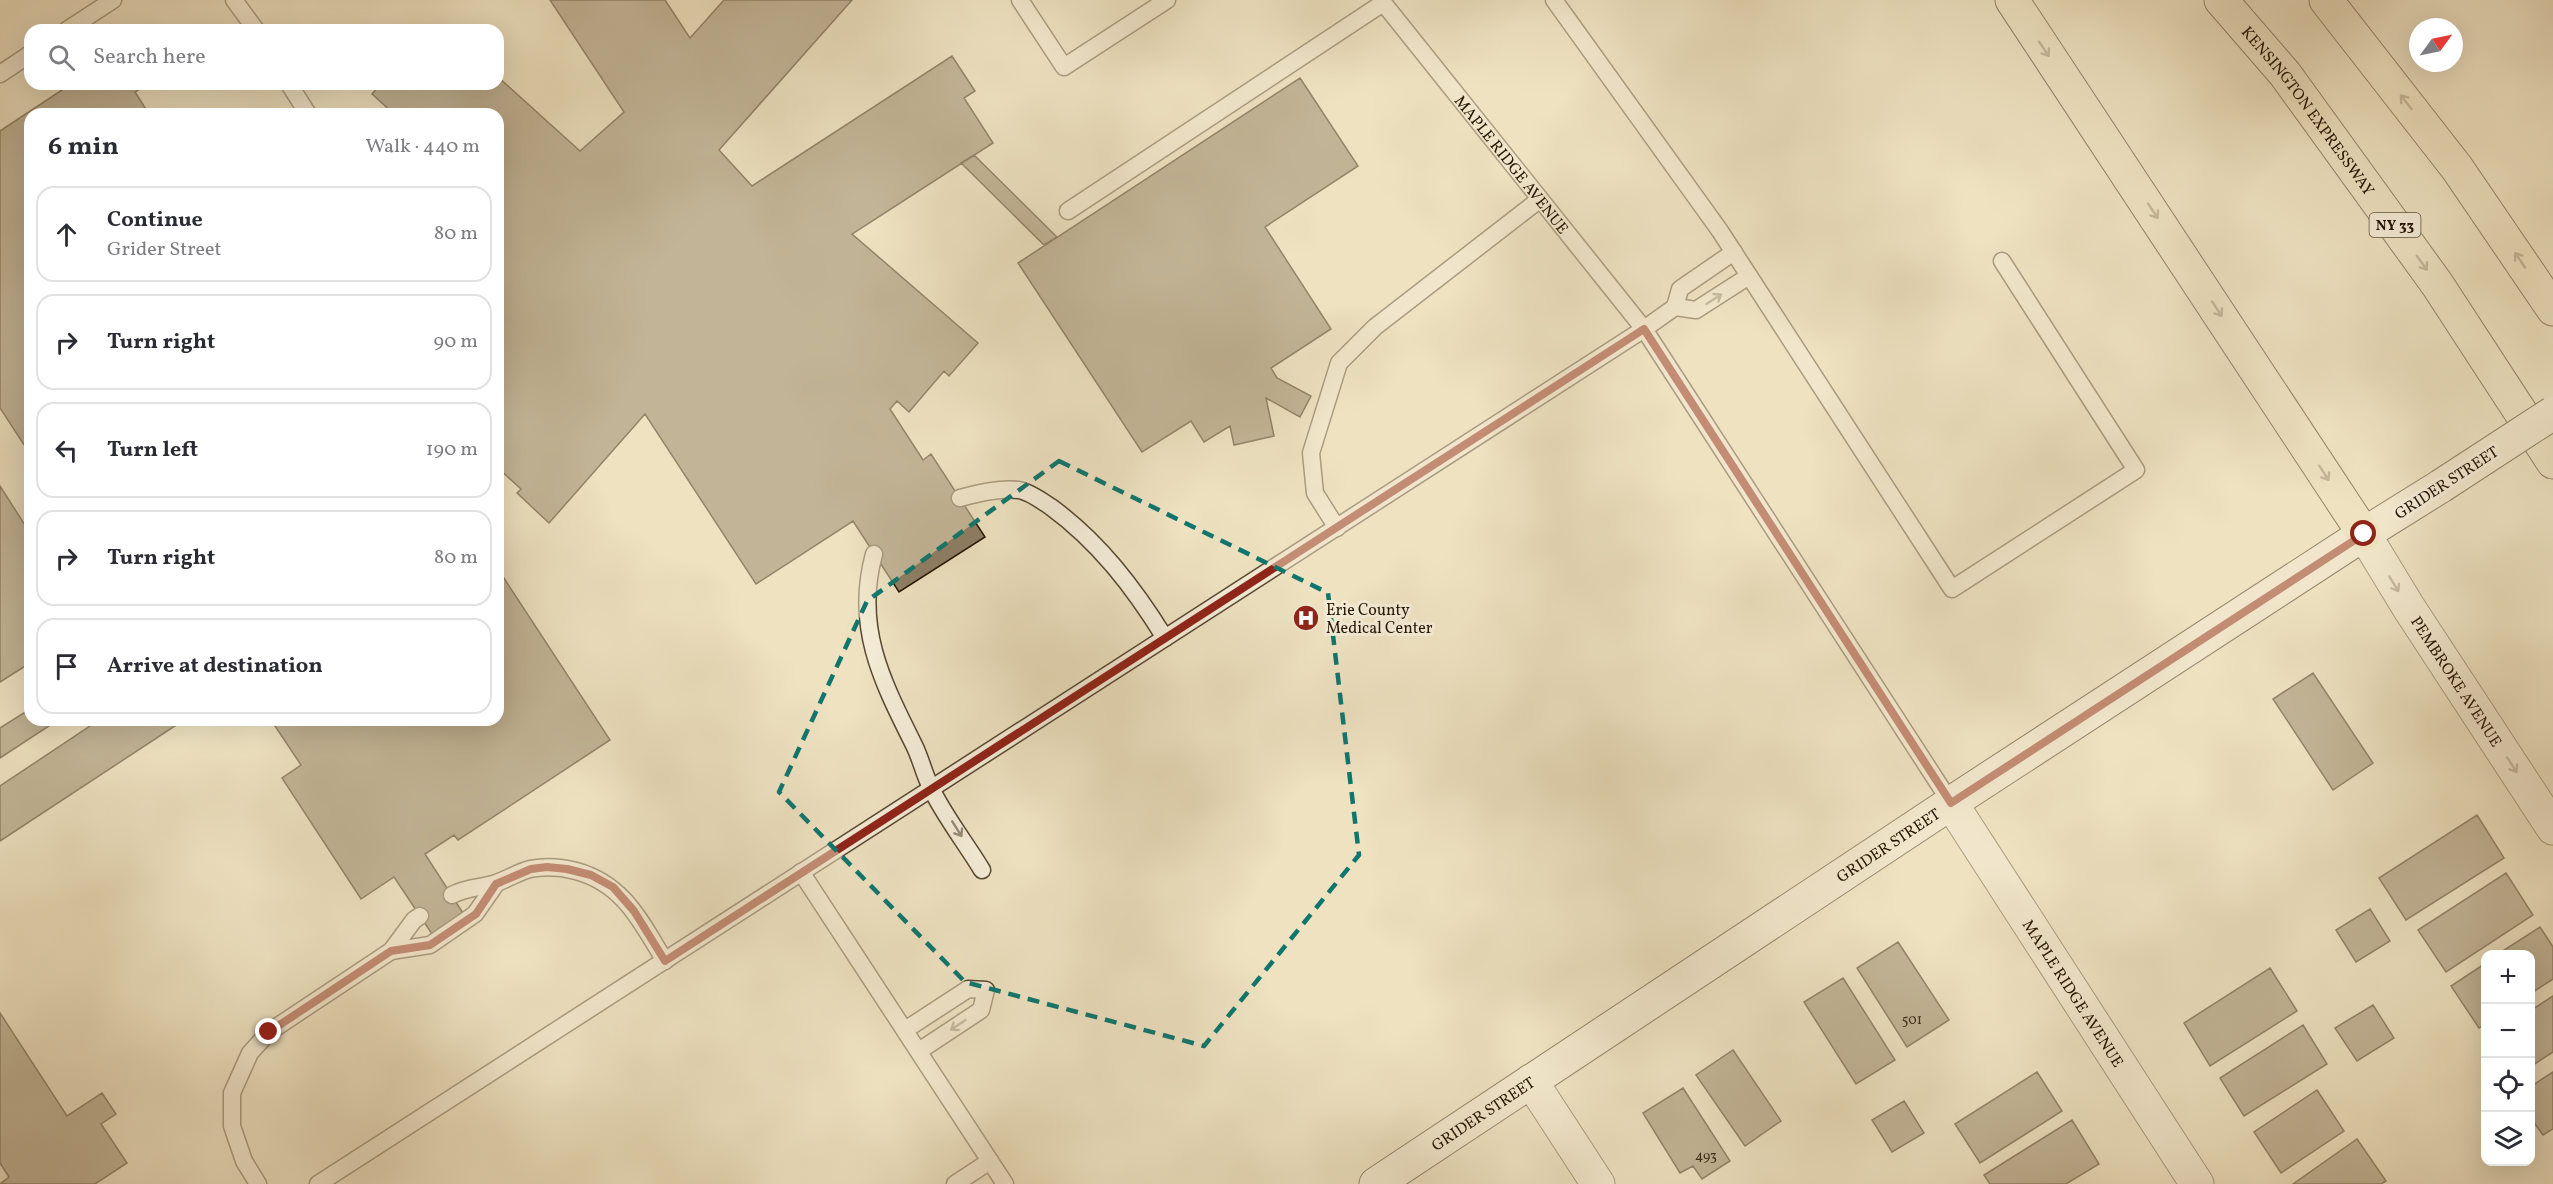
<!DOCTYPE html>
<meta charset="utf-8">
<style>
:root{--surface:#fff;--page:#f2f2f3;--text:#2b2b33;--muted:#7c7c81;--line:#e1e1e2}
body{margin:0;font-family:Vollkorn,serif;background:var(--page);color:var(--text)}
.controls{position:absolute;right:18px;bottom:18px;display:grid;overflow:hidden;border-radius:12px;box-shadow:0 6px 24px #0002}
.controls button{width:54px;height:54px;display:grid;place-items:center;padding:0;border:0;border-bottom:2px solid var(--line);background:var(--surface);color:var(--text);font:30px sans-serif}
.compass{position:absolute;left:2409px;top:18px;width:54px;height:54px;border-radius:50%;background:var(--surface);box-shadow:0 6px 24px #0002;rotate:57deg}
.stop{position:absolute;width:18px;height:18px;margin:-14px;border:4px solid #8f2418;border-radius:50%;background:#fff}
.stop.end{background:#8f2418;border-color:#fff;box-shadow:0 2px 6px #0008}
.list{margin:0;padding:0;list-style:none}
h2{display:flex;justify-content:space-between;align-items:center;height:78px;margin:0;padding:0 24px;font-size:26px}
h2 small{font-size:20px;font-weight:400;color:var(--muted)}
.list li{display:grid;grid-template-columns:39px 1fr auto;gap:18px;align-items:center;box-sizing:border-box;height:96px;margin:0 12px 12px;padding:0 12px;border:2px solid var(--line);border-radius:18px}
.list b{display:block;font-size:22px;white-space:nowrap}
.list p{margin:0;font-size:20px;white-space:nowrap;color:var(--muted)}
.list em{font-size:20px;font-style:normal;color:var(--muted)}
.icon{flex:none;width:33px;height:33px;fill:none;stroke:currentColor;stroke-width:2;stroke-linecap:round;stroke-linejoin:round}
.map{position:relative;flex:none;width:2553px;height:1184px;overflow:hidden}
.search{position:absolute;background:var(--surface);box-shadow:0 6px 24px #0002;left:24px;top:24px;width:480px;height:66px;display:flex;align-items:center;gap:15px;box-sizing:border-box;padding:0 21px;border-radius:18px;color:var(--muted);font-size:22px}
.panel{position:absolute;background:var(--surface);box-shadow:0 6px 24px #0002;left:24px;top:108px;width:480px;height:618px;border-radius:18px}
.map>svg:first-child{display:block}
.building{fill:#8d7f65;stroke:#241401;stroke-width:1.5}
.lines{fill:none;stroke-linecap:round;stroke-linejoin:round}
.lane-casing{stroke:#564831;stroke-width:19}
.street-casing{stroke:#564831;stroke-width:35}
.secondary-casing{stroke:#241401;stroke-width:35}
.highway-casing{stroke:#241401;stroke-width:35}
.lane{stroke:#f4ecd7;stroke-width:16}
.street{stroke:#f4ecd7;stroke-width:33}
.secondary{stroke:#f4ecd7;stroke-width:33}
.highway{stroke:#eee2c1;stroke-width:33}
.secondary-bridge-casing{stroke:#241401;stroke-width:35;stroke-linecap:butt}
.secondary-bridge{stroke:#f4ecd7;stroke-width:33}
.oneway{stroke:#93856b}
.oneway2{stroke:#968b77}
.route{stroke:#8f2418;stroke-width:8}
.marked{fill:none;stroke:#0f766e;stroke-width:4.5;stroke-dasharray:12 8;stroke-linejoin:round}
.labels{text-anchor:middle;stroke-width:6;stroke-linejoin:round;paint-order:stroke}
.number-label{font-size:14px;fill:#3e2f1a}
.shield{fill:#f4ecd7;stroke:#625541;stroke-width:1.5}
.shield-label{font-size:15px;font-weight:bold;fill:#241401}
.street-label{font-size:16px;fill:#241401;stroke:#f4ecd7}
.poi-label{font-size:16px;fill:#241401;stroke:#f4ecd7;text-anchor:start}
</style>
<div class="map">
<svg width="2553" height="1184" viewBox="0 0 2553 1184">
<rect width="100%" height="100%" fill="#eee2c1"/>
<filter id="stains"><feTurbulence type="fractalNoise" baseFrequency=".00333" numOctaves="4"/><feColorMatrix values="0 0 0 0 .2 0 0 0 0 .09 0 0 0 0 .02 0 0 0 .5 -.17"/></filter>
<radialGradient id="worn" r=".72"><stop offset=".6" stop-color="#630" stop-opacity="0"/><stop offset="1" stop-color="#630" stop-opacity=".3"/></radialGradient>
<!-- building -->
<path class="building" d="M550 0H665L690 38 724 0H852L719 150 752 186 952 56 975 91 964 98 993 143 852 234 978 343 949 376 944 371 909 412 897 401 890 409 923 460 931 454 985 537 899 592 853 521 756 584 645 414 549 523 517 493 521 489 498 468V114H394L372 94 381 84H498V77L580 151 624 112Z
M1300 78 1358 166 1265 227 1331 329 1271 368 1277 378 1311 396 1300 417 1266 398 1274 436 1234 445 1230 426 1204 442 1191 421 1142 452 1018 263Z
M71 84H148L135 92 149 114H30V454L0 408V131Z
M974 155 1057 237 1044 245 961 163Z
M0 486 30 533V663L0 682Z
M498 569 610 740 458 840 454 835 425 854 463 913 432 934 394 877 361 899 282 778 301 765 271 720H498Z
M2313 673 2373 763 2333 790 2273 699Z
M30 709V720H58L0 758V728Z
M99 720H184L0 841V786Z
M2477 815 2504 858 2406 920 2379 878Z
M2506 873 2533 915 2446 972 2418 930Z
M2370 909 2390 941 2356 962 2336 930Z
M2540 927 2553 947V979L2530 994V954H2498Z
M1898 942 1949 1020 1907 1047 1857 968Z
M2486 963V1023L2479 1028 2451 986Z
M2270 968 2297 1011 2210 1066 2184 1023Z
M1843 978 1895 1060 1856 1084 1804 1002Z
M2553 996V1052L2530 1067V1011Z
M2373 1005 2394 1038 2357 1061 2335 1028Z
M0 1013 67 1116 102 1093 116 1114 101 1124 127 1163 95 1184H0L9 1177 0 1163Z
M2303 1025 2327 1064 2244 1116 2220 1078Z
M1733 1050 1781 1121 1745 1146 1696 1075Z
M2037 1072 2062 1111 1980 1163 1955 1124Z
M2553 1072V1129L2543 1135 2530 1117V1087Z
M1683 1088 1730 1161 1702 1179 1693 1166 1680 1173 1643 1113Z
M2317 1090 2344 1131 2281 1173 2254 1132Z
M1904 1101 1924 1133 1892 1152 1872 1120Z
M2072 1120 2099 1164 2066 1184H1990L1984 1175Z
M2357 1139 2386 1181 2381 1184H2293Z"/>
<g class="lines">
<!-- lane casing -->
<g class="lane-casing">
<g id="lane">
<path d="M234 0 256 30"/>
<path d="M1020 0 1064 67 1167 0"/>
<path id="s1" d="M1381 0 1644 329 1951 803"/>
<path d="M1554 0 1720 231 1952 589 2136 470 2002 261"/>
<path d="M67 30 113 0"/>
<path d="M0 74 30 54"/>
<path d="M289 84 308 114"/>
<path d="M1068 211 1383 3"/>
<path d="M1675 307 1696 310 1749 276"/>
<path d="M960 498C979 493 999 488 1019 490 1030 492 1042 501 1051 507 1099 542 1134 588 1165 638"/>
<path d="M1337 528 1315 493 1311 453 1339 363 1375 327 1539 200"/>
<path d="M874 554C854 627 882 681 914 745 921 759 924 774 931 788 943 814 967 845 982 870"/>
<path d="M801 872 1005 1184"/>
<path d="M452 895C466 887 481 888 496 883 508 879 518 872 530 869 546 866 561 867 576 871 624 884 641 922 665 961"/>
<path d="M391 951 430 945 475 914 496 884"/>
<path d="M905 1030 968 989 986 990 981 1010 919 1051"/>
<path d="M258 1184 244 1161 232 1126V1093L250 1053 269 1032 391 951 414 920 420 916"/>
<path d="M318 1184 1644 329 1675 307 1680 289 1734 252"/>
<path d="M955 1184 990 1161"/>
</g>
</g>
<!-- street casing -->
<g class="street-casing">
<g id="street">
<path id="s2" d="M2364 534 2409 608 2553 828"/>
<path id="s3" d="M1951 803 2197 1184"/>
<path d="M1531 1081 1598 1184"/>
</g>
</g>
<!-- secondary casing -->
<g class="secondary-casing">
<g id="secondary">
<path id="s4" d="M1376 1184 1951 803 2364 534 2441 486"/>
</g>
</g>
<!-- highway casing -->
<g class="highway-casing">
<g id="highway">
<path d="M2012 0 2364 534"/>
<path id="s5" d="M2221 0 2285 74 2437 284 2553 462"/>
<path d="M2326 0 2457 168 2553 309"/>
</g>
</g>
<!-- lane -->
<use href="#lane" class="lane"/>
<!-- street -->
<use href="#street" class="street"/>
<!-- secondary -->
<use href="#secondary" class="secondary"/>
<!-- highway -->
<use href="#highway" class="highway"/>
<!-- secondary-bridge casing -->
<g class="secondary-bridge-casing">
<path id="secondary-bridge" d="M2441 486 2553 413"/>
</g>
<!-- secondary-bridge -->
<use href="#secondary-bridge" class="secondary-bridge"/>
</g>
<!-- one-way arrows -->
<defs><path id="oneway-shaft" d="M-6 0H5M1.5-3L5.5 0L1.5 3" fill="none" stroke-width="1.6" stroke-linecap="round" stroke-linejoin="round" transform="scale(1.5)"/></defs>
<g class="oneway">
<use href="#oneway-shaft" transform="translate(2044 49) rotate(56)"/>
<use href="#oneway-shaft" transform="translate(2406 102) rotate(-128)"/>
<use href="#oneway-shaft" transform="translate(2153 211) rotate(56)"/>
<use href="#oneway-shaft" transform="translate(2520 260) rotate(-124)"/>
<use href="#oneway-shaft" transform="translate(2422 263) rotate(54)"/>
<use href="#oneway-shaft" transform="translate(2217 309) rotate(57)"/>
<use href="#oneway-shaft" transform="translate(2324 473) rotate(57)"/>
</g>
<g class="oneway2">
<use href="#oneway-shaft" transform="translate(1714 299) rotate(-33)"/>
<use href="#oneway-shaft" transform="translate(2394 584) rotate(59)"/>
<use href="#oneway-shaft" transform="translate(2512 765) rotate(57)"/>
<use href="#oneway-shaft" transform="translate(957 829) rotate(58)"/>
<use href="#oneway-shaft" transform="translate(958 1025) rotate(146)"/>
</g>
<g class="lines">
<!-- route -->
<path class="route" d="M269 1032 391 951 430 945 476 914 496 884 531 869 547 867 567 869 591 875 613 887 634 911 665 961 1644 329 1951 803 2364 534"/>
</g>
<!-- marked area -->
<path d="M0 0H2553V1184H0ZM1059 461 1328 593 1359 855 1204 1046 965 982 779 792 867 601Z" fill="#eee2c1" fill-opacity=".55" fill-rule="evenodd"/>
<path class="marked" d="M1059 461 1328 593 1359 855 1204 1046 965 982 779 792 867 601Z"/>
<!-- icons -->
<defs>
<g id="hospital-disc" transform="scale(1.35)"><circle r="9.5" fill="#8f2418" stroke="#f4ecd7"/><path d="M-5-5h3v3.5h4V-5h3V5h-3V1.5h-4V5h-3Z" fill="#fff"/></g>
</defs>
<g fill-rule="evenodd">
<use href="#hospital-disc" x="1306" y="618"/>
</g>
<g class="labels">
<!-- number labels -->
<g class="number-label">
<text x="1912" y="1024">501</text>
<text x="1706" y="1160">493</text>
</g>
<!-- shield labels -->
<rect class="shield" x="2369.5" y="213" width="51" height="24" rx="4.5"/>
<g class="shield-label">
<text x="2395" y="230">NY 33</text>
</g>
<!-- street labels -->
<g class="street-label">
<text dy="6" stroke="none"><textPath href="#s5" startOffset="141">KENSINGTON EXPRESSWAY</textPath></text>
<text dy="6" stroke="none"><textPath href="#s1" startOffset="210">MAPLE RIDGE AVENUE</textPath></text>
<text transform="translate(2446 482) rotate(-33)" y="6">GRIDER STREET</text>
<text dy="6" stroke="none"><textPath href="#s2" startOffset="174">PEMBROKE AVENUE</textPath></text>
<text dy="6" stroke="none"><textPath href="#s4" startOffset="614">GRIDER STREET</textPath></text>
<text dy="6" stroke="none"><textPath href="#s3" startOffset="226">MAPLE RIDGE AVENUE</textPath></text>
<text dy="6" stroke="none"><textPath href="#s4" startOffset="128">GRIDER STREET</textPath></text>
</g>
<!-- poi labels -->
<g class="poi-label">
<text x="1326" y="615">Erie County<tspan x="1326" dy="18">Medical Center</tspan></text>
</g>
</g>
<rect width="100%" height="100%" filter="url(#stains)"/>
<rect width="100%" height="100%" fill="url(#worn)"/>
</svg>
<div class="controls">
<button>+</button>
<button>−</button>
<button><svg class="icon" aria-label="locate" viewBox="0 0 24 24"><circle cx="12" cy="12" r="6"/><path d="M12 2v4M12 18v4M2 12h4M18 12h4"/></svg></button>
<button><svg class="icon" aria-label="layers" viewBox="0 0 24 24"><path d="M12 4l9 5-9 5-9-5zM3 14l9 5 9-5"/></svg></button>
</div>
<svg class="compass" viewBox="-18 -18 36 36"><path d="M0-13l5 13h-10z" fill="#e53935"/><path d="M0 13l5-13h-10z" fill="#7c7c81"/></svg>
<div class="stop" style="left:2364px;top:534px"></div>
<div class="stop end" style="left:269px;top:1032px"></div>
<div class="search"><svg class="icon" aria-label="search" viewBox="0 0 24 24"><circle cx="10" cy="10" r="6"/><path d="M15 15l6 6"/></svg>Search here</div>
<section class="panel">
<h2>6 min<small>Walk · 440 m</small></h2>
<ul class="list">
<li><svg class="icon" aria-label="ahead" viewBox="0 0 24 24"><path d="M12 20V5M6 11l6-6 6 6"/></svg><div><b>Continue</b><p>Grider Street</p></div><em>80 m</em></li>
<li><svg class="icon" aria-label="right" viewBox="0 0 24 24"><path d="M7 20v-9h11M14 6l5 5-5 5"/></svg><div><b>Turn right</b></div><em>90 m</em></li>
<li><svg class="icon" aria-label="left" viewBox="0 0 24 24"><path d="M17 20v-9H6M10 6l-5 5 5 5"/></svg><div><b>Turn left</b></div><em>190 m</em></li>
<li><svg class="icon" aria-label="right" viewBox="0 0 24 24"><path d="M7 20v-9h11M14 6l5 5-5 5"/></svg><div><b>Turn right</b></div><em>80 m</em></li>
<li><svg class="icon" aria-label="arrive" viewBox="0 0 24 24"><path d="M6 21V4h12l-3 4 3 4H6"/></svg><div><b>Arrive at destination</b></div></li>
</ul>
</section>
</div>
